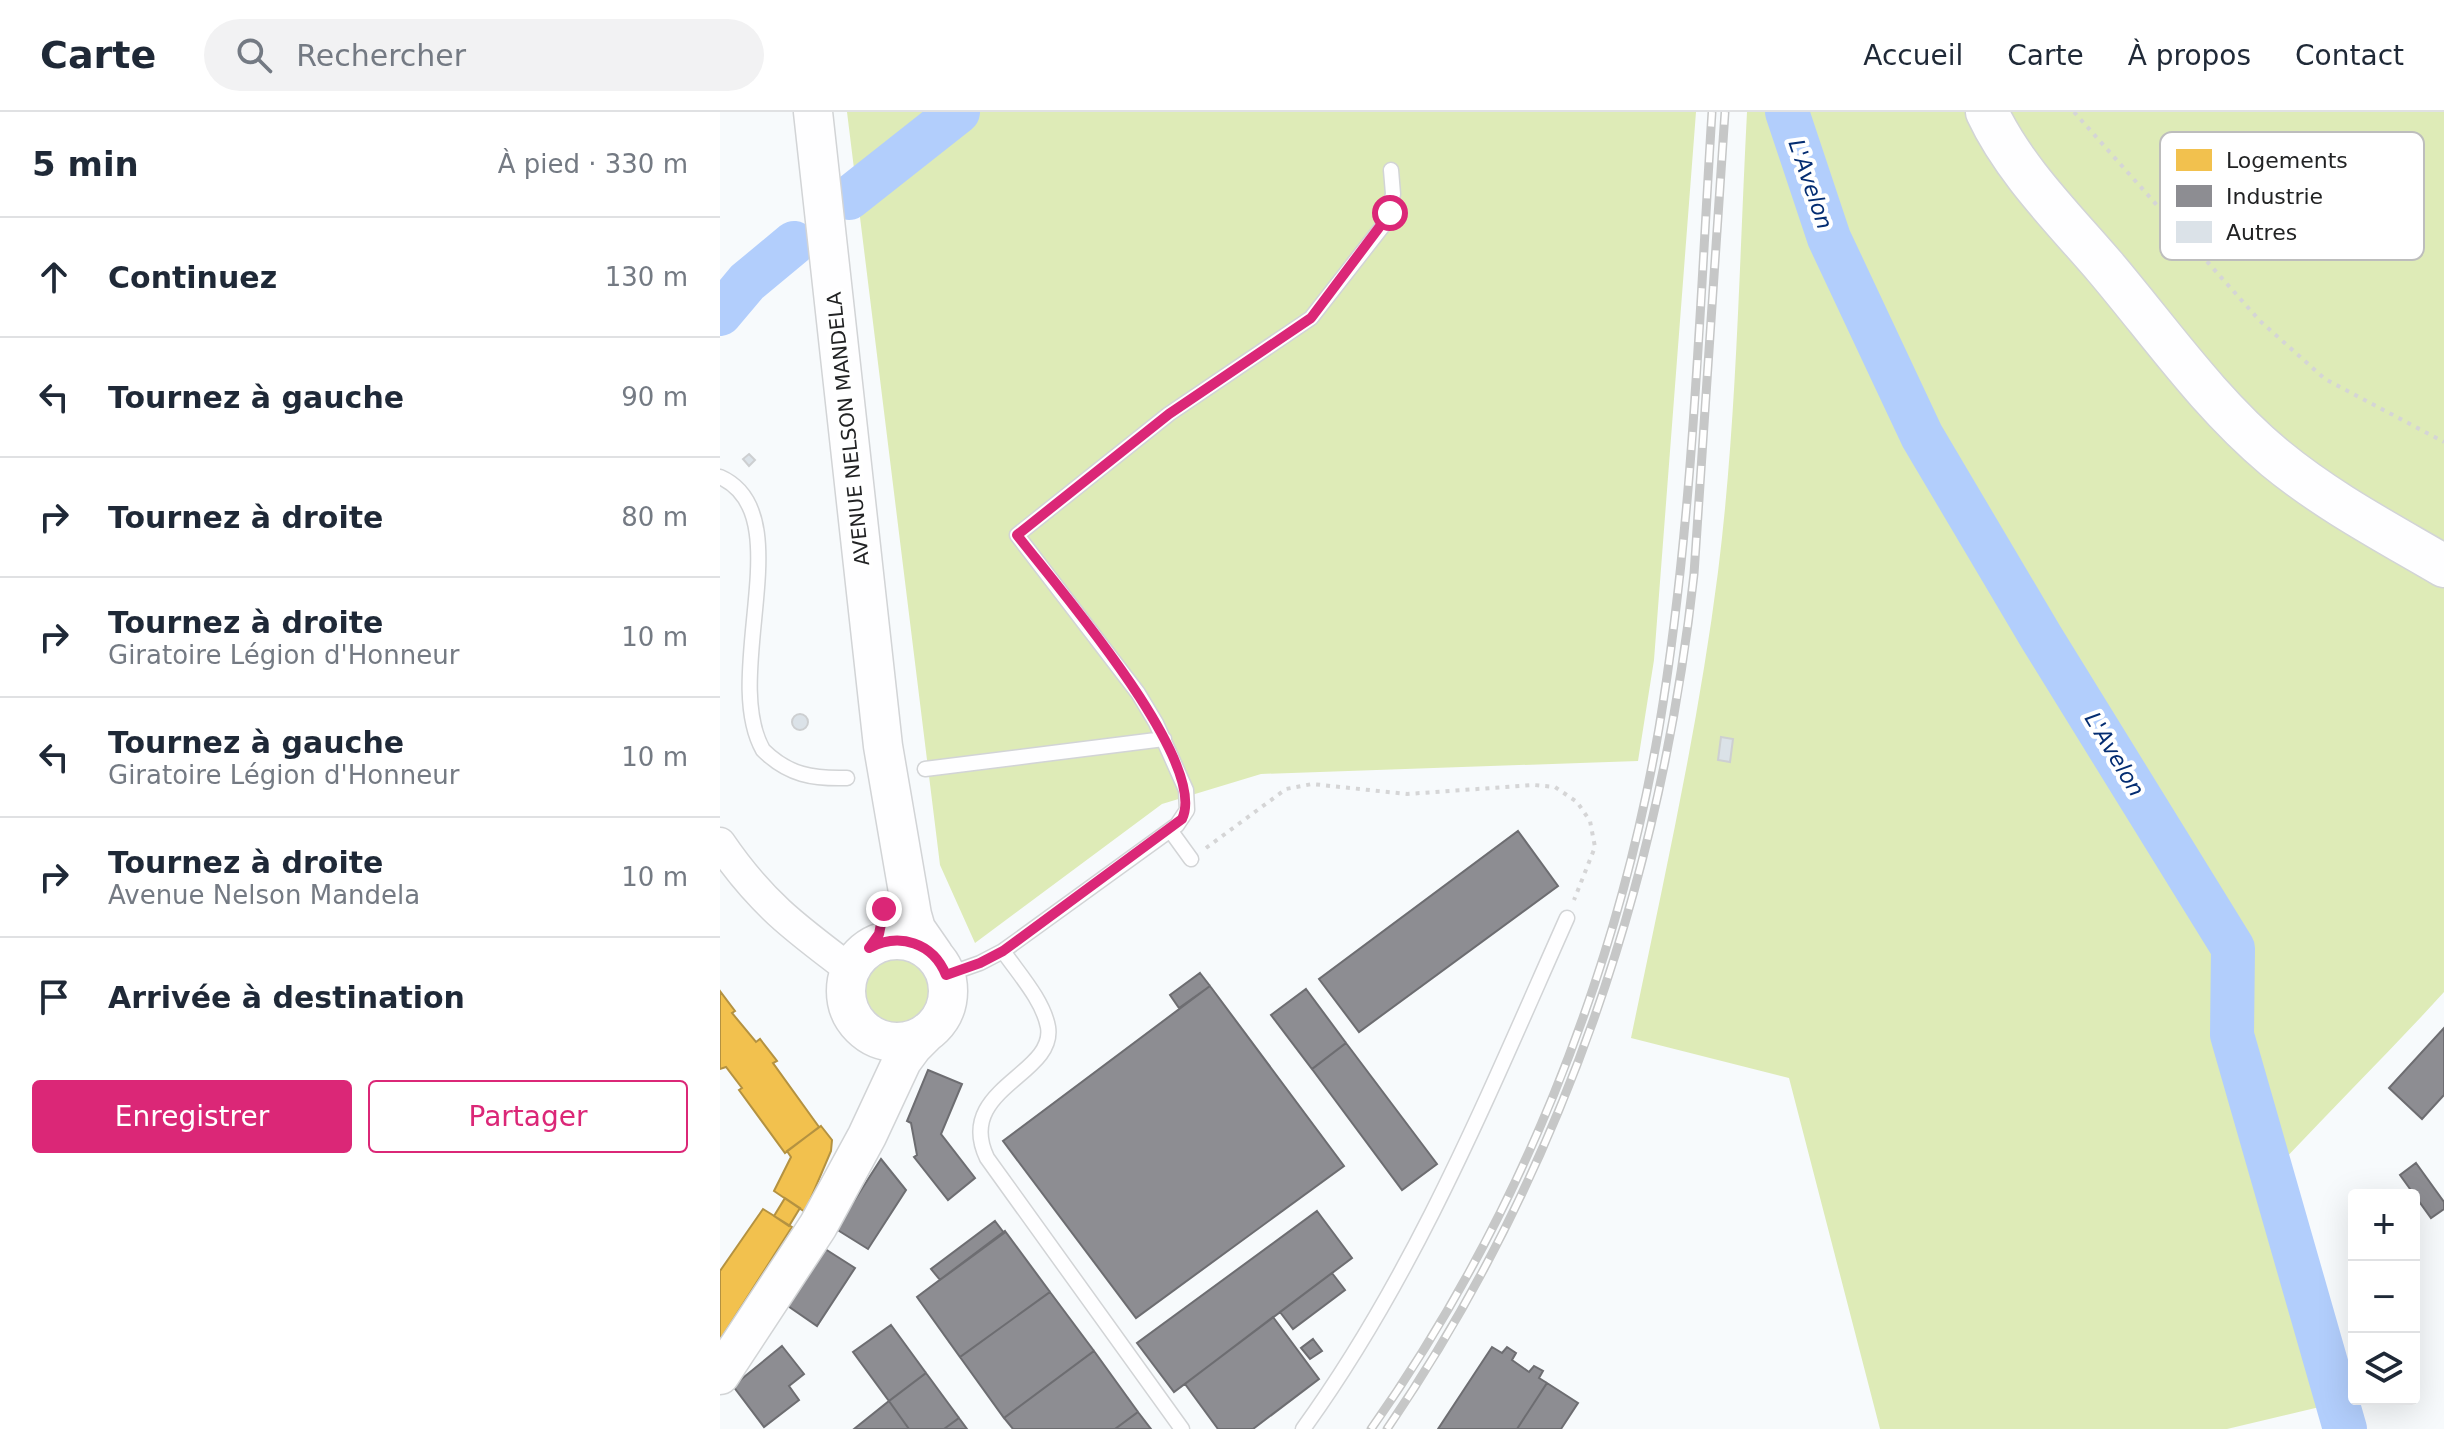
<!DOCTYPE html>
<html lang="fr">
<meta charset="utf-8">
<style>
:root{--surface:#fff;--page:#f2f2f3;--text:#1f2937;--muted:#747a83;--line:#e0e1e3;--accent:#db2777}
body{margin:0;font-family:"DejaVu Sans",sans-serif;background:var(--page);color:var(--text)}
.controls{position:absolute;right:24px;bottom:24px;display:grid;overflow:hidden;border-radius:8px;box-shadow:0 8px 32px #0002}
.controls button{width:72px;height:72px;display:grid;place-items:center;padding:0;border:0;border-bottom:2px solid var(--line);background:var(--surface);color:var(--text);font:40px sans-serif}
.stop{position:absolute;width:24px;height:24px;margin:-18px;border:6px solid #db2777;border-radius:50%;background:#fff}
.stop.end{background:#db2777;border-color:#fff;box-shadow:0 2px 8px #0008}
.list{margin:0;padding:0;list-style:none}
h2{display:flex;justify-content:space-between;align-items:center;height:104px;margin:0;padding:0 32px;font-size:34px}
h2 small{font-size:26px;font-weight:400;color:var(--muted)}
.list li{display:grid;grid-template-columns:52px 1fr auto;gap:24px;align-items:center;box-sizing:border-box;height:120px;padding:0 32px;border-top:2px solid var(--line)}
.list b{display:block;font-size:30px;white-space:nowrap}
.list p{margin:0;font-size:26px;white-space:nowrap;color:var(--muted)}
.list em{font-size:26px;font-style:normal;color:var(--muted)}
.actions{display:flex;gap:16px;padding:24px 32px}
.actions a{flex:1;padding:18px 0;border:2px solid var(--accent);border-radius:8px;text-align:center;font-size:28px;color:var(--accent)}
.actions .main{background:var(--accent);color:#fff}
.icon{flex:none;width:44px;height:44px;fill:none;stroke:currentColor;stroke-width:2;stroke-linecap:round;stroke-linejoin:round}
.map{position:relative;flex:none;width:1724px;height:1317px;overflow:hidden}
header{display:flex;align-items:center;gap:48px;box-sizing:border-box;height:112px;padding:0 40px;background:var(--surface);border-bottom:2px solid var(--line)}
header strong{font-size:38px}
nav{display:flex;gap:44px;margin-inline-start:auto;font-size:28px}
.search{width:560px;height:72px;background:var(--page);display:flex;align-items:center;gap:20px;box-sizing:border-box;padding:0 28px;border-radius:44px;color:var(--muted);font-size:30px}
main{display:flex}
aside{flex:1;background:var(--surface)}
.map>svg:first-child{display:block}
.green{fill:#deebb7}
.homes{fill:#f2c14e;stroke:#b49241;stroke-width:2}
.industry{fill:#8d8d92;stroke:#6d6d71;stroke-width:2}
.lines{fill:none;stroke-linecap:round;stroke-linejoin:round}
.river{stroke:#b2cefc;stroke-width:44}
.building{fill:#dbe2e8;stroke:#cdcfd1;stroke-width:2}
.service-casing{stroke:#d2d4d6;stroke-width:17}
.minor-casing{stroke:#d2d4d6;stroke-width:33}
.tertiary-casing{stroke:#d2d4d6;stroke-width:41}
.secondary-casing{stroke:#d2d4d6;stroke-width:45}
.path{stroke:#d5d5d6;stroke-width:4;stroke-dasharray:4 6;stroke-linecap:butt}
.service{stroke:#fefeff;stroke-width:14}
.minor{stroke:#fefeff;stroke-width:30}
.tertiary{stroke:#fefeff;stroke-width:38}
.secondary{stroke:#fefeff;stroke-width:42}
.rail-casing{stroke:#c6c7c7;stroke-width:9}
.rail{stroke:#fff;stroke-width:6;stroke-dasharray:18;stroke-linecap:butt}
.route{stroke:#db2777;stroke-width:10}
.labels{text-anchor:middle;stroke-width:8;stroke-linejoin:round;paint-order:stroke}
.street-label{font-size:20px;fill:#222324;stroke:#fff}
.water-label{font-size:22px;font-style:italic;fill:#042d72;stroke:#fff}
.key{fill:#fff;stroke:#bdbdbd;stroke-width:2}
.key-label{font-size:22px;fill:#222324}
</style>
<header>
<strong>Carte</strong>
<div class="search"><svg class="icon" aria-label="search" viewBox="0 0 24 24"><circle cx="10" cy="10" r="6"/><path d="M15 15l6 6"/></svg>Rechercher</div>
<nav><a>Accueil</a><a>Carte</a><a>À propos</a><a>Contact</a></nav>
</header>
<main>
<aside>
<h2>5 min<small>À pied · 330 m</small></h2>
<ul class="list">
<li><svg class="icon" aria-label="ahead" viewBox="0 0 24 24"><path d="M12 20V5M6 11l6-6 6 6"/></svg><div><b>Continuez</b></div><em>130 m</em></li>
<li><svg class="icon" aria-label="left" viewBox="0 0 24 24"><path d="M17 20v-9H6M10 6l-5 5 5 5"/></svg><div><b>Tournez à gauche</b></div><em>90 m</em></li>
<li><svg class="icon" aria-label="right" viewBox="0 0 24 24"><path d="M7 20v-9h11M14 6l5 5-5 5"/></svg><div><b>Tournez à droite</b></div><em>80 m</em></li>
<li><svg class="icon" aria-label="right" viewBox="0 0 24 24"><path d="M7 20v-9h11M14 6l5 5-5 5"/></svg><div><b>Tournez à droite</b><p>Giratoire Légion d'Honneur</p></div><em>10 m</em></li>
<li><svg class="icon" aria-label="left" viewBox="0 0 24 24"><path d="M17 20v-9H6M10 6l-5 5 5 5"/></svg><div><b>Tournez à gauche</b><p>Giratoire Légion d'Honneur</p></div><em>10 m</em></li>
<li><svg class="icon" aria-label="right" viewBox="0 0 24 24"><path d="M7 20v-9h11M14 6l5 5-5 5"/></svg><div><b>Tournez à droite</b><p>Avenue Nelson Mandela</p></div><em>10 m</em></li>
<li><svg class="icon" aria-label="arrive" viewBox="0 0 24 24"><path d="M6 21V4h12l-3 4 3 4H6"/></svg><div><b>Arrivée à destination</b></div></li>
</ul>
<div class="actions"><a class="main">Enregistrer</a><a>Partager</a></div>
</aside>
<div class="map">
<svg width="1724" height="1317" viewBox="0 0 1724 1317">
<rect width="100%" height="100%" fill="#f7fafc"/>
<!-- green -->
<path class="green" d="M127 0H976L934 548 918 649 541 662 442 692 255 831 220 753Z
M1027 0H1724V880C1668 942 1608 1000 1551 1062L1608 1293 1507 1317H1160L1069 966 911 926C943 771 978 617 998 460 1017 308 1019 153 1027 0Z
M141 879a36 36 0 1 1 72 0a36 36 0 1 1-72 0Z"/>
<!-- homes -->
<path class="homes" d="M0 879 15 899 12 901 36 930 40 927 57 949 53 951 99 1015 65 1041 19 978 22 976 6 955 0 957Z
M101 1014 112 1028 111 1039 85 1100 54 1079 71 1045 67 1039Z
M65 1086 80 1096 69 1114 54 1104Z
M43 1097 72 1115 0 1228V1159Z"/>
<!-- industry -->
<path class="industry" d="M798 719 838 774 639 920 599 867Z
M480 861 490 874 459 896 450 883Z
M490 874 624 1054 416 1206 283 1029Z
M586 877 626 931 592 957 551 903Z
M1724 916V983L1702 1007 1669 976Z
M626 931 717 1052 682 1078 592 957Z
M208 958 242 972 221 1022 255 1066 228 1088 194 1045 197 1043 191 1011 187 1009Z
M161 1047 186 1078 148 1137 116 1117Z
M1696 1051 1724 1090V1097L1711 1106 1680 1063Z
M597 1099 632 1146 454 1280 417 1231Z
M275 1109 284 1121 220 1168 211 1157Z
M285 1119 330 1180 240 1245 197 1185Z
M102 1135 135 1156 97 1214 65 1192Z
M612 1161 625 1178 573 1217 560 1200Z
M330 1180 374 1239 284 1306 240 1245Z
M553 1205 599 1267 533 1317H498L465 1272Z
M171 1213 206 1261 169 1289 133 1240Z
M593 1227 602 1239 590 1247 581 1236Z
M62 1234 84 1262 69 1274 79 1288 44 1315 13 1274Z
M772 1235 782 1241 787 1235 796 1241 792 1248 809 1260 814 1254 823 1259 819 1266 827 1271 797 1317H718Z
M374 1239 418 1300 395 1317H293L284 1306Z
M206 1261 239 1306 224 1317H189L169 1289Z
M827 1271 858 1291 841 1317H797Z
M169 1289 189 1317H134Z
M418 1300 431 1317H395Z
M239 1306 247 1317H224Z"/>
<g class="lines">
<!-- river -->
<path class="river" d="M1067 0 1109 126 1202 324 1321 525 1513 836 1512 923 1625 1317
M129 86 238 0
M0 202 27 170 74 131"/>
</g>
<!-- building -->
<path class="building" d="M29 342 35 348 29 354 23 347Z
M72 610a8 8 0 1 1 16 0a8 8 0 1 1-16 0Z
M1001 625 1013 627 1010 650 998 648Z"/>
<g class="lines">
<!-- service casing -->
<g class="service-casing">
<path id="service" d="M0 365C82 401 0 562 43 638 68 663 93 667 127 666
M205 657 444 627
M450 718 471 747
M283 839C298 861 323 888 328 915 336 963 234 977 267 1046L462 1317
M226 863 260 851 283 839 457 713 467 698 466 678 436 611 418 581 297 423 449 302 591 206 666 110 673 82 671 58
M583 1317C696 1161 769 981 847 806"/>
</g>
<!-- minor casing -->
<g class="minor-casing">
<path id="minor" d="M0 731C40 790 75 816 131 858"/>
</g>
<!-- tertiary casing -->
<g class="tertiary-casing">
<path id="tertiary" d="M93 0 163 634 192 803 196 817 214 843
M126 879a51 51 0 1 1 102 0a51 51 0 1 1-102 0Z
M0 1263 98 1114 147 1024 182 949 193 934 207 920"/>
</g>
<!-- secondary casing -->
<g class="secondary-casing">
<path id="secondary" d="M1267 0C1294 58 1344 107 1385 155 1440 220 1489 291 1555 346 1607 389 1666 420 1724 454"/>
</g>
<!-- path -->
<path class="path" d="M1354 0 1540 209 1605 267 1724 330
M486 736 566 677 592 672 687 682 814 673 835 675 857 690 870 709 875 735 854 788"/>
<!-- service -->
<use href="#service" class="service"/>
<!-- minor -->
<use href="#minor" class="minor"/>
<!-- tertiary -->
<use href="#tertiary" class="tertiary"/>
<!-- secondary -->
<use href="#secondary" class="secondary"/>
<!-- rail casing -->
<g class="rail-casing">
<path id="rail" d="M651 1317C797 1111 896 865 939 616 973 413 979 205 992 0
M667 1317C841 1062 941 767 974 462L1005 0"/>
</g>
<!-- rail -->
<use href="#rail" class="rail"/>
</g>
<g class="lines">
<!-- route -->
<path class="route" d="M164 797 159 822 149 836C180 820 213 831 226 863L260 851 283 839 462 707C490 650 334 471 297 423L449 302 591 206 670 101"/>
</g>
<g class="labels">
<!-- street labels -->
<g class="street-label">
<text transform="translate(128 317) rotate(-96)" y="7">AVENUE NELSON MANDELA</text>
</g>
<!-- water labels -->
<g class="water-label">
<text transform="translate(1091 72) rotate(71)" y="8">L'Avelon</text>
<text transform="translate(1395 642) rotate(59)" y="8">L'Avelon</text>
</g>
</g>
<!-- legend -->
<rect x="1440" y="20" width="264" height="128" rx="12" class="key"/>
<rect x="1456" y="37" width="36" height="22" fill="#f2c14e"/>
<rect x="1456" y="73" width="36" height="22" fill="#8d8d92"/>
<rect x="1456" y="109" width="36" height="22" fill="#dbe2e8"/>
<g class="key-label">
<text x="1506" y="56">Logements</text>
<text x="1506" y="92">Industrie</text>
<text x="1506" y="128">Autres</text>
</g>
</svg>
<div class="controls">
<button>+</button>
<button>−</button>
<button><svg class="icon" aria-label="layers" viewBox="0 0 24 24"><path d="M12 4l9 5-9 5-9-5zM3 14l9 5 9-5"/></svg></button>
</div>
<div class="stop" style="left:670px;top:101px"></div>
<div class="stop end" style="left:164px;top:797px"></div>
</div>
</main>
